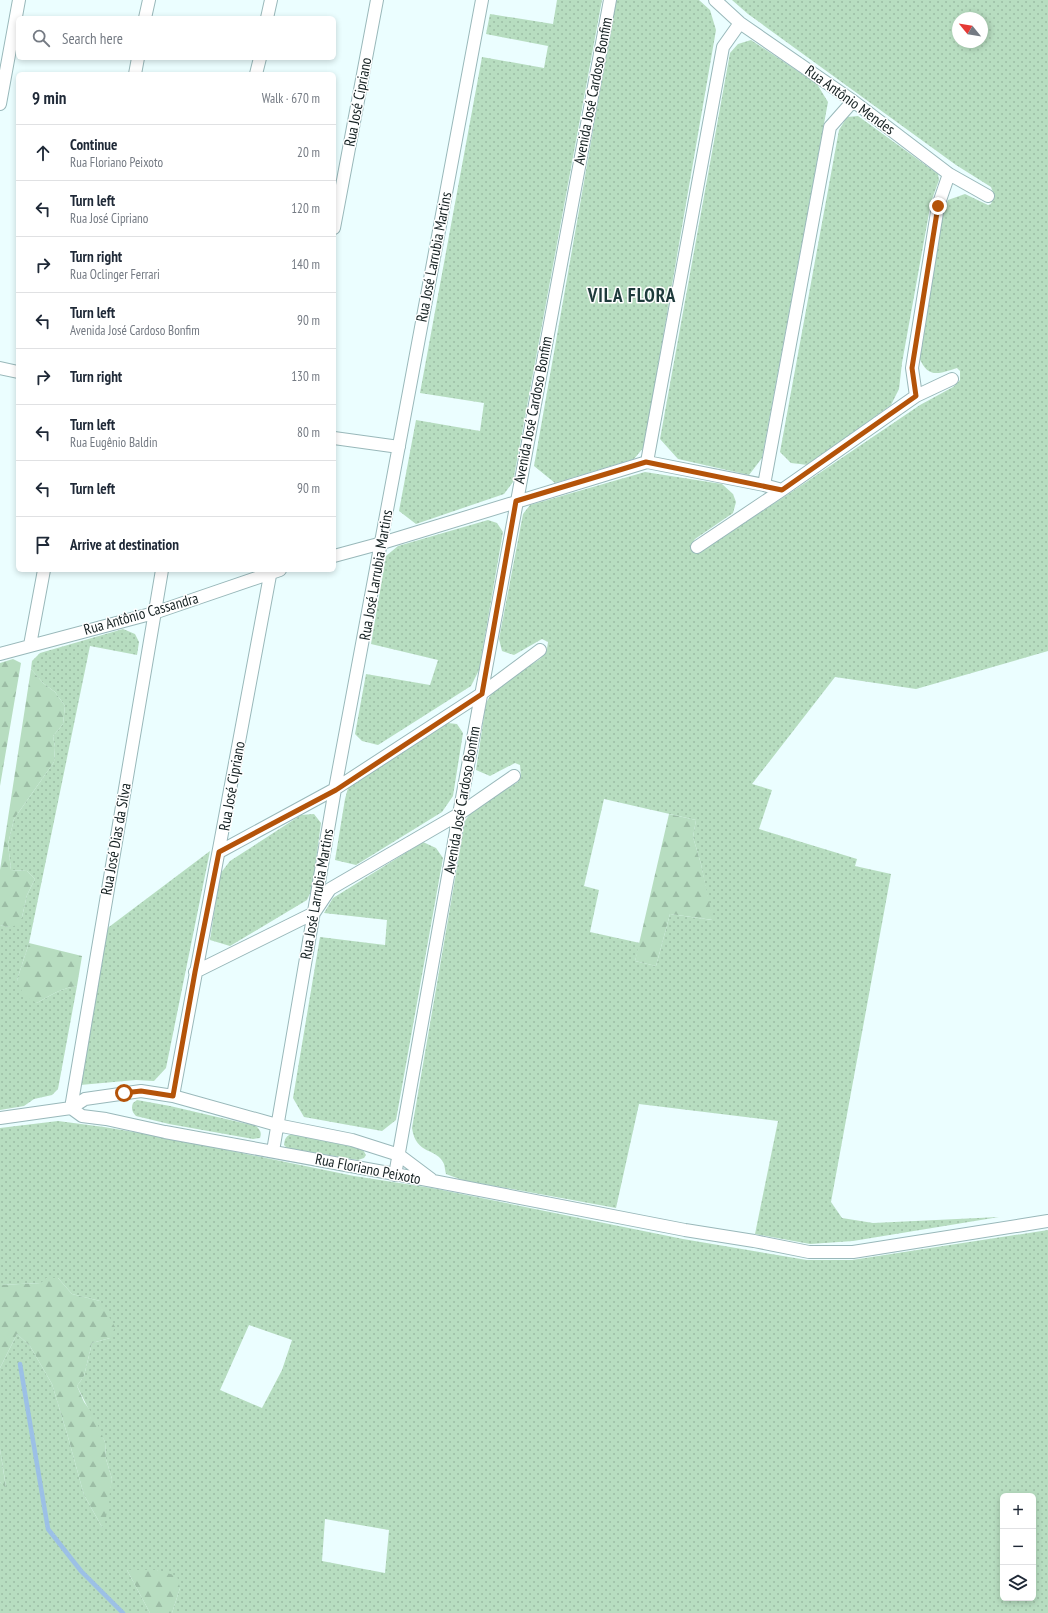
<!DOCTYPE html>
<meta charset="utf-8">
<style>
:root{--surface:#fff;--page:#f2f2f3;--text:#1f2937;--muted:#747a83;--line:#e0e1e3}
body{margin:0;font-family:"PT Sans Narrow",sans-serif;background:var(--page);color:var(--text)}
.controls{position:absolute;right:12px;bottom:12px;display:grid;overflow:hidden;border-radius:6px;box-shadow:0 2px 6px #0003}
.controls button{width:36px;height:36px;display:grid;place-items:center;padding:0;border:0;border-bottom:1px solid var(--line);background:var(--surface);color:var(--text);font:20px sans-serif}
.compass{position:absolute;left:952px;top:12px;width:36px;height:36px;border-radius:50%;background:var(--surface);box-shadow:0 2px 6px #0003;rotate:300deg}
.stop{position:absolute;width:12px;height:12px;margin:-9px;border:3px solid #b45309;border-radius:50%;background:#fff}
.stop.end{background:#b45309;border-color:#fff;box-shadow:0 1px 4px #0008}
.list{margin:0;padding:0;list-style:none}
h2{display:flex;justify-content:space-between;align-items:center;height:52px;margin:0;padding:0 16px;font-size:17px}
h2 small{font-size:13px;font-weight:400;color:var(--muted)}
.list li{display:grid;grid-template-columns:26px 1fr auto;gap:12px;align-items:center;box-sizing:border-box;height:56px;padding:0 16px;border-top:1px solid var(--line)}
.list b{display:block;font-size:15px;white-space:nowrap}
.list p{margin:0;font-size:13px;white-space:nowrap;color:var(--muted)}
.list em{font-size:13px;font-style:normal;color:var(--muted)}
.icon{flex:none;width:22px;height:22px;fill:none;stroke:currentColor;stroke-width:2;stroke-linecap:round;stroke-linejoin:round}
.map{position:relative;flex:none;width:1048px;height:1613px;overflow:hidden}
.search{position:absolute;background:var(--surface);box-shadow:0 2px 6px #0003;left:16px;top:16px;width:320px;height:44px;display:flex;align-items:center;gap:10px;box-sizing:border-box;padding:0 14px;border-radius:6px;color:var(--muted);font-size:15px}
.panel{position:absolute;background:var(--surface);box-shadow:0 2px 6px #0003;left:16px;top:72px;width:320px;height:500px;border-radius:6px}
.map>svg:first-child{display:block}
.grass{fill:url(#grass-dots);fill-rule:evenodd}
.forest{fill:url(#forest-firs)}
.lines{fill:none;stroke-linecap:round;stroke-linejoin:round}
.stream{stroke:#9cc0e6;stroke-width:4.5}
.minor-casing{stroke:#99b8ba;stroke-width:14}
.minor{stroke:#fff;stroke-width:12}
.route{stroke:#b45309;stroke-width:5}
.labels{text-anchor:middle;stroke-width:3;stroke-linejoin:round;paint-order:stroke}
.street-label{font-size:15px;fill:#152122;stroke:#fff}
.district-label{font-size:19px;font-weight:bold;letter-spacing:1px;fill:#1e3a3b;stroke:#fff}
</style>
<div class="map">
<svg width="1048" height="1613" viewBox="0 0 1048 1613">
<defs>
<pattern id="grass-dots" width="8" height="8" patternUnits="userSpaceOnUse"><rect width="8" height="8" fill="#b7ddc0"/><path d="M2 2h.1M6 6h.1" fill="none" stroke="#9cbda5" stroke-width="1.8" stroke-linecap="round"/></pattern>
<pattern id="forest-firs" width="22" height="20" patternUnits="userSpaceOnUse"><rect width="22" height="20" fill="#b7ddc0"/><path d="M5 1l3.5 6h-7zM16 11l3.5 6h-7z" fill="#9cbda5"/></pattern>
</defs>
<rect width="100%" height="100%" fill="#ebfeff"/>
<!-- grass -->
<path class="grass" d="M557 0H602L513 482 504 494 416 524 399 511 416 420 480 431 484 403 420 393 482 57 544 68 548 46 486 34 490 14 553 24Z
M616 0H699L710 10 716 30 644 447 634 459 555 483 534 466Z
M732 0H1048V651L916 689 835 677 752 784 772 790 759 829 857 859 855 866 891 874 831 1202 842 1218 873 1223 999 1217 853 1241 810 1244 755 1234 778 1121 639 1104 616 1208 462 1180 446 1174C445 1171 445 1167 444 1164 437 1147 416 1156 412 1128L465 821 473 809 518 782 521 776 520 765 515 763 490 776 476 770 486 703 494 689 540 659 547 649 548 642 542 639 514 655 502 651 499 639 523 514 530 505 645 472 722 484 733 494 736 502 733 513 695 539 691 545 695 551 700 552 787 495 920 405 953 387 960 380V371L957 368C938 374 928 379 919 357L944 209 948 200 965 194 988 205 991 204 994 195 991 187 956 165 748 14ZM958 18H982V42H958ZM604 799 696 820 693 837 701 864 712 920 670 914 656 966 635 961 640 943 590 932 599 890 584 886Z
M751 40 817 84 828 102 762 458 749 475 678 459 660 439 730 53 738 44Z
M858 116 938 174 939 180 931 202 902 363 899 389 891 405 808 465 791 463 780 452 839 130 847 117Z
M488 520 497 523 503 532 479 670 471 686 378 745 362 741 355 734 366 674 430 685 438 660 371 644 386 556 398 546Z
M123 629 135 634 139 642 137 655 90 646 29 943 17 980 37 1003C51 995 61 988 77 986L58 1089 52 1095 34 1099 24 1106 0 1110V925L9 927 22 917 27 895 35 879 27 871 11 870 8 844 14 819 54 762 55 747 53 736 63 724 65 706 55 692 43 683 31 669 32 661 40 653Z
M448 723 457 724 463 733 453 796 442 812 356 865 335 860 345 799 348 788Z
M314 814 321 823 312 889 307 900 230 946 210 940 220 874 230 861 301 815Z
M423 842 436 848 443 858 396 1120 382 1131 304 1117 293 1098 320 937 385 945 387 920 324 913 333 898Z
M210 851 166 1068 154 1081 136 1080 80 1085 97 936Z
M137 1100 170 1106 256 1126C260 1130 262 1132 260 1138L253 1139 169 1124 136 1116C132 1112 131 1108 133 1103Z
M58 1121 104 1127 164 1137 354 1176 432 1188 683 1239 807 1260H852L1048 1230V1613H172L180 1588 157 1570H127L150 1613H0V1482L6 1487 0 1449V1368L17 1334 30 1346 52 1384 68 1437 84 1495 102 1527 112 1479 106 1459 105 1442 77 1386 84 1376 92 1343 110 1338 100 1301 72 1294 58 1278 41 1283 0 1285V1128ZM249 1325 292 1340 282 1370 262 1408 220 1390ZM1003 1496H1033V1598H1003ZM325 1519 389 1530 385 1573 322 1561Z
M292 1134 359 1148 363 1150 366 1155 364 1158 358 1160 287 1148 284 1145C285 1138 286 1136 292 1134Z"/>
<!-- forest -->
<path class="forest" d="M13 659 21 663 0 786V663Z
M31 669 43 683 55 692 65 706 63 724 53 736 55 747 54 762 14 819 8 844 11 870 27 871 35 879 27 895 22 917 18 925 9 927 0 925V870Z
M669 814 696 820 693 837 701 864 713 920 670 914 656 966 635 961Z
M29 943 82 956 77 986C61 988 51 995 37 1003L24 996 17 980Z
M46 1278H58L72 1294 100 1301 115 1327 110 1338 92 1343 84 1376 77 1386 84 1402 94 1416 105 1442 106 1459 112 1479 106 1518 102 1527 84 1495 68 1437 52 1384 30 1346 17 1334 0 1368V1285L41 1283Z
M0 1449 6 1488 0 1482Z
M127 1570H157L177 1576 180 1588 172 1613H150Z"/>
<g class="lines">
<!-- stream -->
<path class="stream" d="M20 1364 48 1529 81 1571 123 1613"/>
<!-- minor casing -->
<g class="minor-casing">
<path id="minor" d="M715 0 740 23 853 101 949 174 988 196
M145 18 149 0
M267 18 271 0
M135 74 138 58
M256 74 260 58
M0 104 19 0
M334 228 377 0
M0 368 18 372
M916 396 912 368 938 206 949 174
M334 438 399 447
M647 462 723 47 740 23
M764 485 830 127 853 101
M697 547 782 490 916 396 952 379
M334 556 382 543 647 462 764 485 782 490
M30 645 44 570
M0 654 154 613 280 570
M219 852 335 789 481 694 540 650
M195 972 314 913 330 889 459 814 514 776
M173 1096 271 570
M71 1108 82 1116 106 1119 165 1132 433 1181 685 1230 754 1241 809 1252H853L1048 1221
M71 1108 162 570
M0 1118 71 1108 85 1099 141 1091 173 1096 277 1125 352 1140 399 1155 431 1179
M273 1151 335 789 482 0
M395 1175 459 814 610 0"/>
</g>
<!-- minor -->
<use href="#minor" class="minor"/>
</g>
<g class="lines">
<!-- route -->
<path class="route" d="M124 1093 141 1091 173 1096 195 972 219 852 336 790 482 694 516 501 646 462 782 490 916 396 912 368 938 206"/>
</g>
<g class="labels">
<!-- street labels -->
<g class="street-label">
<text transform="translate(593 91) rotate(-79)" y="5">Avenida José Cardoso Bonfim</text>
<text transform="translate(850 100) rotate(36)" y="5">Rua Antônio Mendes</text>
<text transform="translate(358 102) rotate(-79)" y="5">Rua José Cipriano</text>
<text transform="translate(434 257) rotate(-79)" y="5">Rua José Larrubia Martins</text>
<text transform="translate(533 410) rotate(-79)" y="5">Avenida José Cardoso Bonfim</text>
<text transform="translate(376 575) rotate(-80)" y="5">Rua José Larrubia Martins</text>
<text transform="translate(141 614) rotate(-16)" y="5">Rua Antônio Cassandra</text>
<text transform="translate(232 786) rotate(-80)" y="5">Rua José Cipriano</text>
<text transform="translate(462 800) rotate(-80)" y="5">Avenida José Cardoso Bonfim</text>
<text transform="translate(116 839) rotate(-80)" y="5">Rua José Dias da Silva</text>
<text transform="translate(317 894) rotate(-80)" y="5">Rua José Larrubia Martins</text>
<text transform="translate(368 1169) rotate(11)" y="5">Rua Floriano Peixoto</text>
</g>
<!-- district labels -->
<g class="district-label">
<text x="632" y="302">VILA FLORA</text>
</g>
</g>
</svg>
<div class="controls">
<button>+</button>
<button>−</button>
<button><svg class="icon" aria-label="layers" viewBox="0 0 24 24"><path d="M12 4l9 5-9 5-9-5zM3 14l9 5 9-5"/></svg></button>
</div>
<svg class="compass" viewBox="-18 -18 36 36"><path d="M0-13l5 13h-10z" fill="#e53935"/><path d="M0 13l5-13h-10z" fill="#747a83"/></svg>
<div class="stop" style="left:124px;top:1093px"></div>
<div class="stop end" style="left:938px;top:206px"></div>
<div class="search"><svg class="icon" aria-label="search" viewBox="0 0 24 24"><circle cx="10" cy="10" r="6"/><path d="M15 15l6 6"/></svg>Search here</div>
<section class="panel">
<h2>9 min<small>Walk · 670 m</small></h2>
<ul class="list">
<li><svg class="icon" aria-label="ahead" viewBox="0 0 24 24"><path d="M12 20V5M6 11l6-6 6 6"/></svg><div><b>Continue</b><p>Rua Floriano Peixoto</p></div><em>20 m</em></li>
<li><svg class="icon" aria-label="left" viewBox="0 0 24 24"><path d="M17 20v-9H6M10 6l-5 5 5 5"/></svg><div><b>Turn left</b><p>Rua José Cipriano</p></div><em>120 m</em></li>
<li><svg class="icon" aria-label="right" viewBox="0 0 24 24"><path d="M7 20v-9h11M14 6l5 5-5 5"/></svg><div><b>Turn right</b><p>Rua Oclinger Ferrari</p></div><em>140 m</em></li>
<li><svg class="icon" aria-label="left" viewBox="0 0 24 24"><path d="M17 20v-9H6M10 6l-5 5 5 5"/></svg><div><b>Turn left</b><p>Avenida José Cardoso Bonfim</p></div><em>90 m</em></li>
<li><svg class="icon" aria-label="right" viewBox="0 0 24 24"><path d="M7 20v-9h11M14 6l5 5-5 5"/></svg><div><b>Turn right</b></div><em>130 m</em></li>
<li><svg class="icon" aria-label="left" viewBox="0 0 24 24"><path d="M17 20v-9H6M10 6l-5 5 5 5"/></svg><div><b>Turn left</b><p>Rua Eugênio Baldin</p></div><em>80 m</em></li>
<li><svg class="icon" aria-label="left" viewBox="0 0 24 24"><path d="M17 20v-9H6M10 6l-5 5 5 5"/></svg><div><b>Turn left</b></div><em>90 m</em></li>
<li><svg class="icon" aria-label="arrive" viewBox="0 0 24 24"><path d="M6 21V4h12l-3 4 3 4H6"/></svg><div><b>Arrive at destination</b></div></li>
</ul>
</section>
</div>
